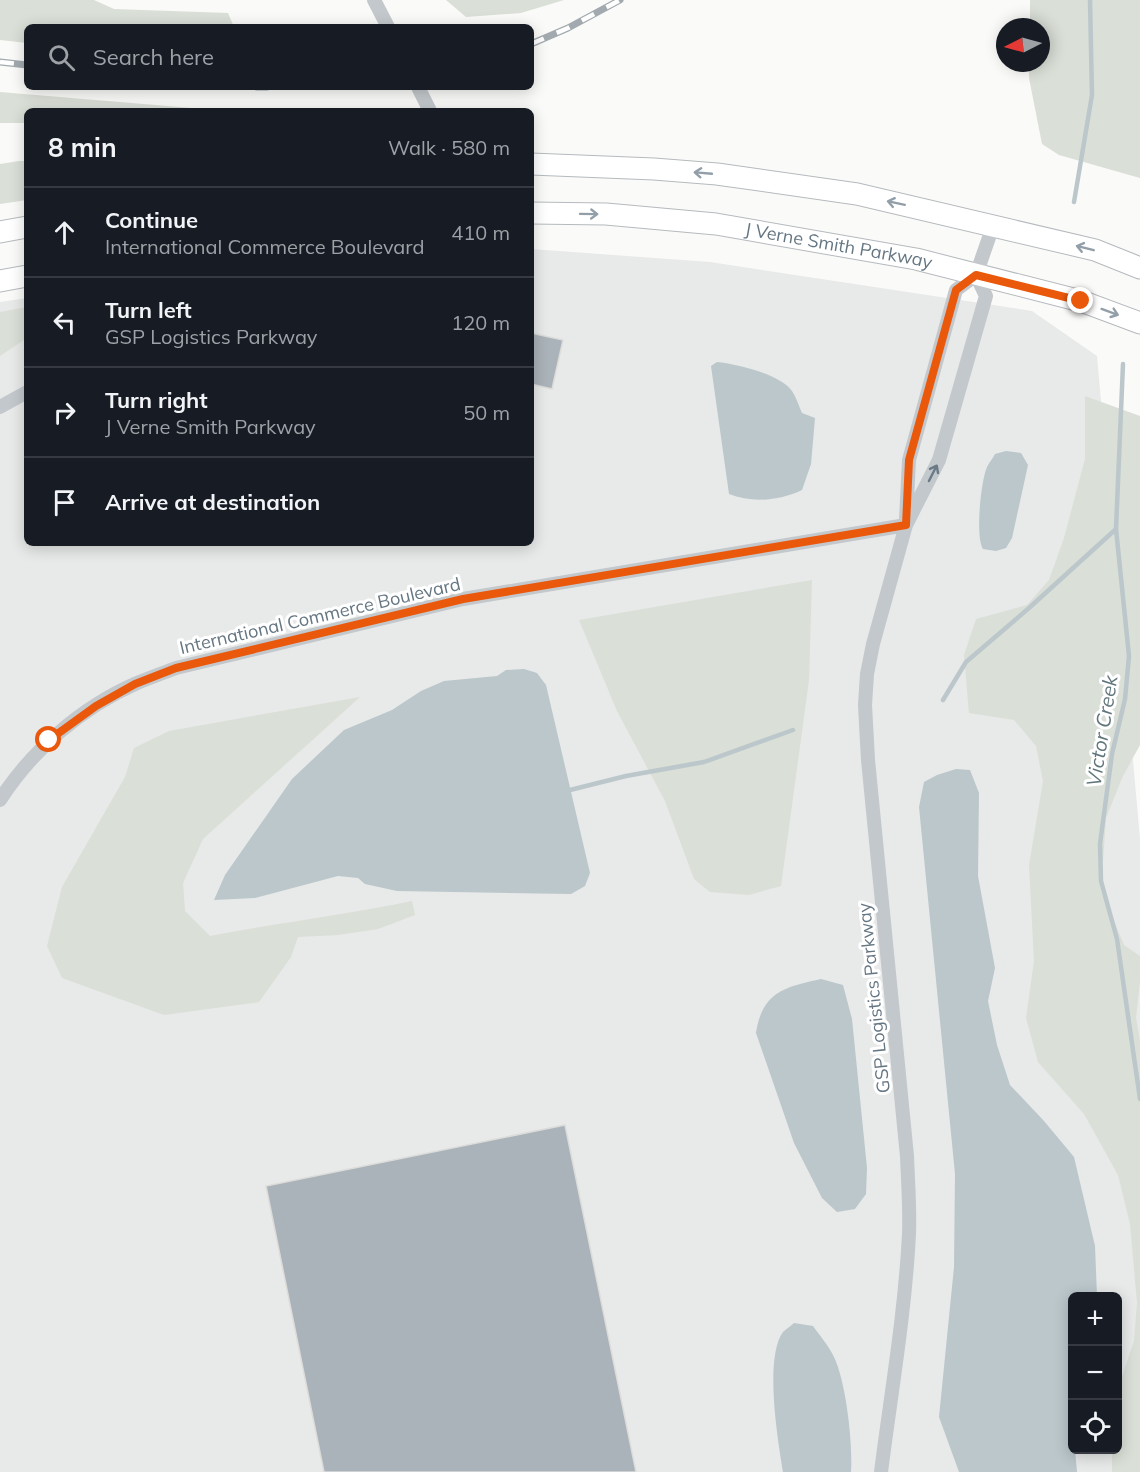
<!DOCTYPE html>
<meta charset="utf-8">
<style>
:root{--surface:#171b24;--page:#20242c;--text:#f1f3f6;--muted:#9ea1a6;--line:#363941}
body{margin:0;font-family:Mulish,sans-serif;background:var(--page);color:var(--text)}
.controls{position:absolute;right:18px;bottom:18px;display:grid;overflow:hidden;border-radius:9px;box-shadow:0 3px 15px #0003}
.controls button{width:54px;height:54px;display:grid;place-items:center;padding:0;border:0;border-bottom:2px solid var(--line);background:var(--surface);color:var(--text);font:30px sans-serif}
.compass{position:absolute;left:996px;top:18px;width:54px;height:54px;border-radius:50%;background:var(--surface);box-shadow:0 3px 15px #0003;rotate:264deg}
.stop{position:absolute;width:18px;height:18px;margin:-14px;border:4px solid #ea580c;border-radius:50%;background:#fff}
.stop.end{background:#ea580c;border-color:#fff;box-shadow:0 2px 6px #0008}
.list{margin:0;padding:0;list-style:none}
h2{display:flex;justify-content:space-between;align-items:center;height:78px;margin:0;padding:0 24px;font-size:26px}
h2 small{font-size:20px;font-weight:400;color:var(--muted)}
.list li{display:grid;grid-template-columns:39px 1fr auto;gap:18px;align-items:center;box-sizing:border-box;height:90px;padding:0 24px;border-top:2px solid var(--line)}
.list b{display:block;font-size:22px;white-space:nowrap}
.list p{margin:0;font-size:20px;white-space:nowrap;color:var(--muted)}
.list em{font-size:20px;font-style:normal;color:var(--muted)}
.icon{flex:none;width:33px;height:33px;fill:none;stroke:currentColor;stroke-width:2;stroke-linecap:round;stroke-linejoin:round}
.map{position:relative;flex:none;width:1140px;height:1472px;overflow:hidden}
.search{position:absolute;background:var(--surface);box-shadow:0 3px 15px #0003;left:24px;top:24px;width:510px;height:66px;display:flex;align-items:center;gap:15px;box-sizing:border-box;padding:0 21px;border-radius:9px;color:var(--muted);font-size:22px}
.panel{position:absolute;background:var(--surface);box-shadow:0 3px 15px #0003;left:24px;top:108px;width:510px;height:438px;border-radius:9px}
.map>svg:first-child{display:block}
.built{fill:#e8e9e9;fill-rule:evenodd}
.green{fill:#dadfd7}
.water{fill:#bbc7cb}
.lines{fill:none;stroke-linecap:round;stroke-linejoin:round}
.stream{stroke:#bbc7cb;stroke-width:4.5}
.building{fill:#aab3b9;stroke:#dcdcda;stroke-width:1.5}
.primary-casing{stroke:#b5babe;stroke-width:23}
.street{stroke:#c3c8cc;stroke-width:14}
.primary{stroke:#fff;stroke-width:21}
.rail-casing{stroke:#a2aab0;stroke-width:7}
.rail{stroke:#fff;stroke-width:4.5;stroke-dasharray:14;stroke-linecap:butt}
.oneway{stroke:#939fa8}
.oneway2{stroke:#6a7a87}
.route{stroke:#ea580c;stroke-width:8}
.labels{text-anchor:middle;stroke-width:6;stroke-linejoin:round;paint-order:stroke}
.street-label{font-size:18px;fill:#657683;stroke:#fff}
.water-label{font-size:20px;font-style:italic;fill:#60757c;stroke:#fff}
</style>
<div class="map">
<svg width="1140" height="1472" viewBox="0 0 1140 1472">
<rect width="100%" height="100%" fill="#fafaf8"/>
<!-- built -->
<path class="built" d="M531 249 710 262 1032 311 1097 356 1140 839V1472H0V302L27 298V543H531ZM1072 1296H1118V1450H1072Z"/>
<!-- green -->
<path class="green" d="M0 0H94L114 9 228 13 234 27H27V43L0 40Z
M446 0H564L521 13 466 17Z
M1030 0H1140V178L1059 155 1042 144 1029 78V63H1041V27H1030Z
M0 92 191 108 197 111H27V123H0Z
M19 161H27V200L0 204V164Z
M27 307V338L0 356V312Z
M1085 396 1140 416V745L1122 778 1106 818 1101 890 1124 945 1140 956V981L1136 1018 1140 1041V1472H1112V1450H1118V1388L1134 1341 1137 1303 1130 1224 1118 1175 1084 1114 1038 1062 1026 1018 1034 961 1029 865 1043 781 1036 746 1014 720 969 713 964 655 976 619 1027 605 1049 580 1064 538 1085 459Z
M812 580 809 680 781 886 749 895 710 892 694 879 665 801 617 711 579 620Z
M360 697 203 839 183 883 185 911 210 936C277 923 345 915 412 901L415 915 378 929 338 935 298 937 291 957 259 1002 164 1015 62 978 47 946 62 887 125 777 134 748 169 731Z"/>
<!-- water -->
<path class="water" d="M717 362C736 364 780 374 792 391 796 397 799 406 802 413L815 418 811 464 802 490C779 501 752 503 729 494L711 366Z
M1006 451 1021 453 1028 465 1012 538 1006 548 996 551 983 549C975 536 981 481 987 467 989 463 993 458 995 454Z
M524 669 537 673 546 685 590 873 585 886 571 894 397 891 365 884 358 878 338 876 255 898 214 900 225 875 292 779 344 730 392 710 421 691 444 681 497 676 506 670Z
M956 769 970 770 979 793 978 876 995 968 988 1001 997 1045 1010 1085 1044 1121 1074 1157 1095 1246 1097 1296H1072V1450H1075L1077 1472H959L939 1417 954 1267 955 1174 919 807 924 782 937 775Z
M821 979 843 985 852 1019 867 1168 866 1194 855 1209 837 1212 822 1198 794 1143 756 1033C762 992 785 987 821 979Z
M794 1323 813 1326C820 1336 829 1346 834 1357 846 1382 853 1444 851 1472H783C778 1441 764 1358 783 1332 786 1329 791 1326 794 1323Z"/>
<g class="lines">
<!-- stream -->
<path class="stream" d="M1074 202 1092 95 1090 0
M1123 364 1116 529 1129 656 1125 699 1112 754 1100 844 1101 881 1117 939 1140 1099
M943 700 966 662 1029 608 1116 529
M570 790 626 776 704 762 793 730"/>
</g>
<!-- building -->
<path class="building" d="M531 333 563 340 552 389 531 384Z
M565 1125 636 1472H324L266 1186Z"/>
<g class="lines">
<!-- primary casing -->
<g class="primary-casing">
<g id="primary">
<path d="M531 164 654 169 717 174 857 194 1095 250 1140 268"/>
<path id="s1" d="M531 213 606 214 716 224 916 259 1081 301 1140 323"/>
<path d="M0 232 27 227"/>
<path d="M0 281 27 276"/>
</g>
</g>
<!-- street -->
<path class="street" d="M374 0 388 27
M418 87 430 111
M0 407 27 392
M906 520 909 460 956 290 976 275 993 226
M0 800C32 750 82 707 137 683 149 678 163 673 176 668L463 599 906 525
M881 1472C891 1393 905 1314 909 1234 910 1208 908 1182 907 1156L868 760 865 705 867 674 873 644 906 525 939 460 986 296 976 275"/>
<!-- primary -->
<use href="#primary" class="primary"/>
<!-- rail casing -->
<g class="rail-casing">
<path id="rail" d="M531 44 568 28 620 0
M0 62 27 65
M257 87H267"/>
</g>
<!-- rail -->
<use href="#rail" class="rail"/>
</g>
<!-- one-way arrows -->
<defs><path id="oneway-shaft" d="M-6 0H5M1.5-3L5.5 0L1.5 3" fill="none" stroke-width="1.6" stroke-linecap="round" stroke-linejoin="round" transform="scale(1.5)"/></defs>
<g class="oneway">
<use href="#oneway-shaft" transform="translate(703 173) rotate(-175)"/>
<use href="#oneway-shaft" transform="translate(896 203) rotate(-168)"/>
<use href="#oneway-shaft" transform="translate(589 214) rotate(1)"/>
<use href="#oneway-shaft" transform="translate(1085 248) rotate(-166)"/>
<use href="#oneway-shaft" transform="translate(1110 312) rotate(20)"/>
</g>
<use class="oneway2" href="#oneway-shaft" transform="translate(933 473) rotate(-63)"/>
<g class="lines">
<!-- route -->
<path class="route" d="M49 740 96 706 135 684 176 668 463 599 906 525 909 460 956 290 976 275 1081 301"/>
</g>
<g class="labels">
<!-- street labels -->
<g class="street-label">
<text dy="6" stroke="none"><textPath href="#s1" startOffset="310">J Verne Smith Parkway</textPath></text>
<text transform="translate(320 616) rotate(-13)" y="6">International Commerce Boulevard</text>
<text transform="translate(874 998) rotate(-96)" y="6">GSP Logistics Parkway</text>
</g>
<!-- water labels -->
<g class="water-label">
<text transform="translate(1102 731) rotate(-81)" y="7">Victor Creek</text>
</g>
</g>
</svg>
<div class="controls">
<button>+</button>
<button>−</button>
<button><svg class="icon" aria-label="locate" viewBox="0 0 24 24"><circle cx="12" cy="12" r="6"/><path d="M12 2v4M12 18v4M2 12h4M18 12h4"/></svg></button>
</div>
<svg class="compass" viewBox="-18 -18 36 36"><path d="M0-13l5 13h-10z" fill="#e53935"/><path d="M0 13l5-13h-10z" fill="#9ea1a6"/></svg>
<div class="stop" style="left:49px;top:740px"></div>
<div class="stop end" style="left:1081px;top:301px"></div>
<div class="search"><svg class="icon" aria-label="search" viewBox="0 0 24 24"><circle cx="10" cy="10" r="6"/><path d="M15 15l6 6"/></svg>Search here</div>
<section class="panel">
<h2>8 min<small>Walk · 580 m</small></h2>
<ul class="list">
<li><svg class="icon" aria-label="ahead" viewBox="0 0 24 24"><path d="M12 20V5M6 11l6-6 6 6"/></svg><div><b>Continue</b><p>International Commerce Boulevard</p></div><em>410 m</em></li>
<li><svg class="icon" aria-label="left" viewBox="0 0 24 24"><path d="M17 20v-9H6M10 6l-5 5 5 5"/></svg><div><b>Turn left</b><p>GSP Logistics Parkway</p></div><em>120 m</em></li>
<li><svg class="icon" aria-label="right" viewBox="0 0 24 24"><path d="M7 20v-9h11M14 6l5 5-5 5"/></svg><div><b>Turn right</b><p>J Verne Smith Parkway</p></div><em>50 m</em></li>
<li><svg class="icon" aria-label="arrive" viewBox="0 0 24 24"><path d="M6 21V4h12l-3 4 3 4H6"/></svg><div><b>Arrive at destination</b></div></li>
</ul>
</section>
</div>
